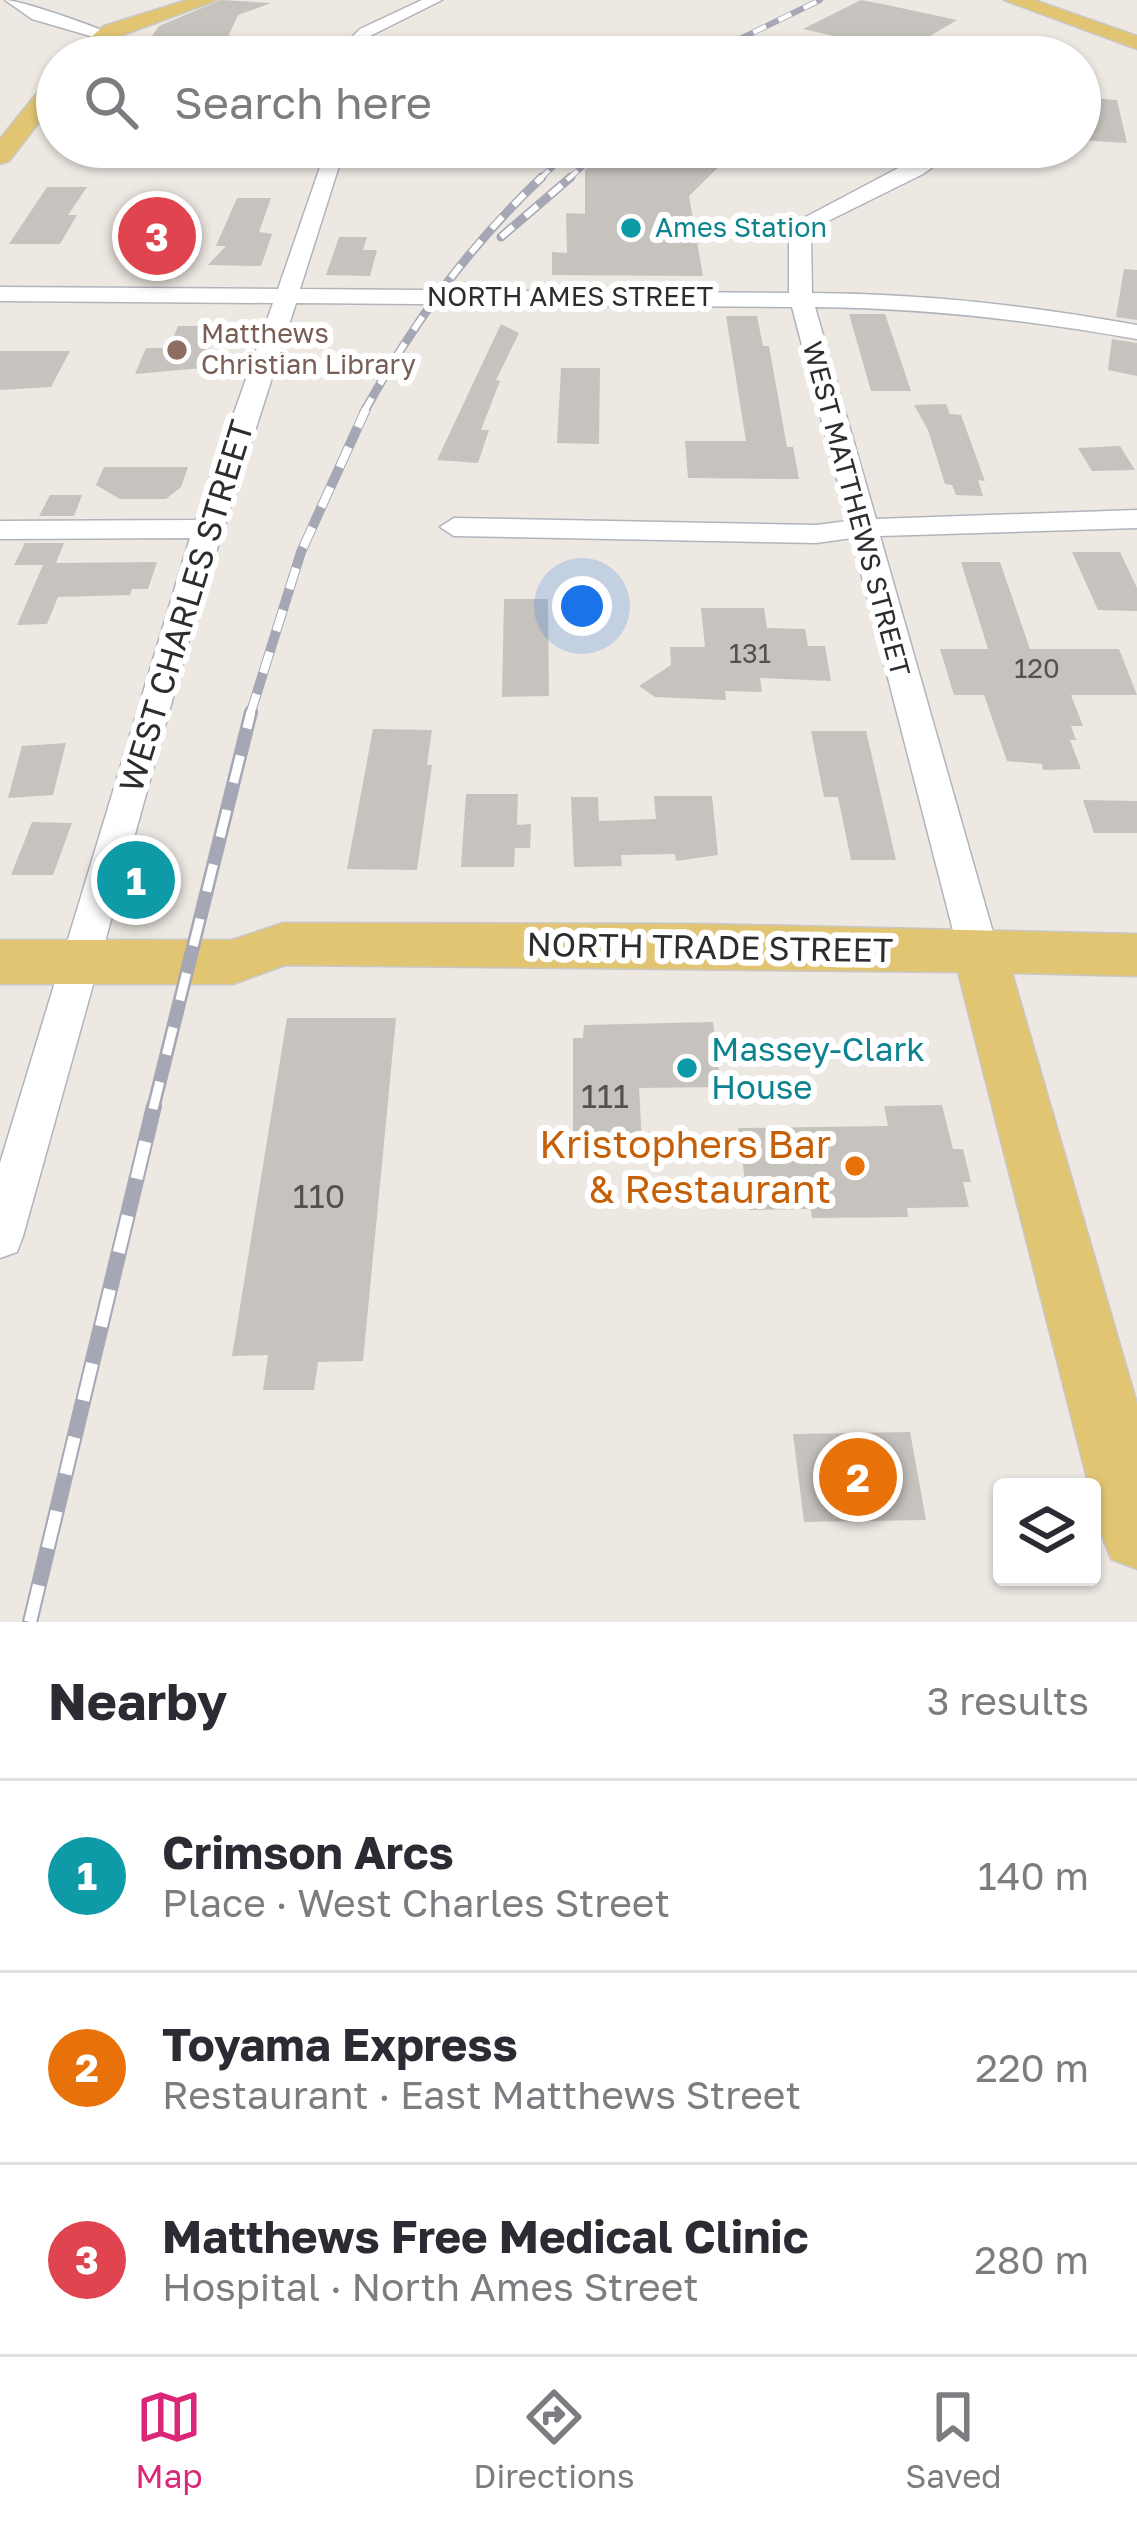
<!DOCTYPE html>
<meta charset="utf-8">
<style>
:root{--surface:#fff;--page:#f7f7f7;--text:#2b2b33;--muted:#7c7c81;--line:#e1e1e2;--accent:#db2777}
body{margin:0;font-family:"Golos Text",sans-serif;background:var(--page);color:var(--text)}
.controls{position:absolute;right:36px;bottom:36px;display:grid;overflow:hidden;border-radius:12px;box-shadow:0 3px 9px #0004}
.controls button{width:108px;height:108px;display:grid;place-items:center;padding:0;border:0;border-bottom:3px solid var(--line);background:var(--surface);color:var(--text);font:60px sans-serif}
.you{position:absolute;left:582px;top:606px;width:42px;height:42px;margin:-30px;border:9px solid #fff;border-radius:50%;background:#1a73e8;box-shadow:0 0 0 18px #1a73e833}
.badge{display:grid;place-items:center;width:78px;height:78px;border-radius:50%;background:var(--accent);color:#fff;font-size:39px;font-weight:700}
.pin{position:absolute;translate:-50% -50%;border:6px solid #fff;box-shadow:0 3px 12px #0006}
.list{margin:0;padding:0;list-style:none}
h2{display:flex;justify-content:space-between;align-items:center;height:156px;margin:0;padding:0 48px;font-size:51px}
h2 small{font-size:39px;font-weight:400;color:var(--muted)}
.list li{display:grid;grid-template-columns:78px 1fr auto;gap:36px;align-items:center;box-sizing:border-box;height:192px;padding:0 48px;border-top:3px solid var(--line)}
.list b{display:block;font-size:45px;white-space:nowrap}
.list p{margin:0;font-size:39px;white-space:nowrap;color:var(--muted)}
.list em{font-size:39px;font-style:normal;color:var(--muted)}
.icon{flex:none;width:66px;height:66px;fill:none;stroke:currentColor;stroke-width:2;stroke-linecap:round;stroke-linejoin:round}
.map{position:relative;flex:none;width:1137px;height:1622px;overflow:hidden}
.search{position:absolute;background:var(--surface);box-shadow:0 3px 9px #0004;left:36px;right:36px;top:36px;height:132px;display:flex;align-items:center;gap:30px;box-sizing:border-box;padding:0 42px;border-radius:66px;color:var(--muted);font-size:45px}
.sheet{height:732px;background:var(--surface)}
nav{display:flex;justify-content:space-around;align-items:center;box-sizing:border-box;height:168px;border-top:3px solid var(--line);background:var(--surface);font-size:33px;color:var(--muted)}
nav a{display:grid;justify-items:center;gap:6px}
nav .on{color:var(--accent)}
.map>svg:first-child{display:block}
.building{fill:#c6c2bd}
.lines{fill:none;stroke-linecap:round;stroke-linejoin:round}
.minor-casing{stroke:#b2b4bc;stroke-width:3}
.major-casing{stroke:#c8c8c8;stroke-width:3}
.minor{fill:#fff;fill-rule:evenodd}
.major{fill:#e1c573;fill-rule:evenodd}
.rail-far4-casing{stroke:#a5a7b5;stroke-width:6}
.rail-far3-casing{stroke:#a5a7b5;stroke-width:9}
.rail-far2-casing{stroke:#a5a7b5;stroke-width:10}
.rail-far1-casing{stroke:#a5a7b5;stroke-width:14}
.rail-casing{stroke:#a5a7b5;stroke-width:16}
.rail-far4{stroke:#fff;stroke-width:4.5;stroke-dasharray:14;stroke-linecap:butt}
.rail-far3{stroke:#fff;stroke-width:6;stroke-dasharray:16;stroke-linecap:butt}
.rail-far2{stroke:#fff;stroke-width:8;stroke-dasharray:22;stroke-linecap:butt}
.rail-far1{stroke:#fff;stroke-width:9;stroke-dasharray:28;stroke-linecap:butt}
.rail{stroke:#fff;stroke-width:12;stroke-dasharray:38;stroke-linecap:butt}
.culture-dot{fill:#0f9aa8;stroke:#fff;stroke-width:4.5}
.education-dot{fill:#8d6e63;stroke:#fff;stroke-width:4.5}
.food-dot{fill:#e8710a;stroke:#fff;stroke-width:4.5}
.labels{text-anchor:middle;stroke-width:12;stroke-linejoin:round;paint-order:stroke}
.far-culture-label{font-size:27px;fill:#0d838f;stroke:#fff;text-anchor:start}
.far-street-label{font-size:27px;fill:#2d2d2d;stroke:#fff}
.far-education-label{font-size:27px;fill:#785e54;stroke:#fff;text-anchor:start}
.number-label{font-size:27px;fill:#535251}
.street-label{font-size:33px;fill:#2d2d2d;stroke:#fff}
.culture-label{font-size:33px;fill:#0d838f;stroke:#fff;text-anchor:start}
.near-number-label{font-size:33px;fill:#535251}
.near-food-label{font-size:39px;fill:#c56008;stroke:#fff;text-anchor:end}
</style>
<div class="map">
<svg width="1137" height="1622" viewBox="0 0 1137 1622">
<rect width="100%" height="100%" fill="#ede8e2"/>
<!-- building -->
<path class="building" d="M221 0 271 3 238 15 219 57H137L159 26Z
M861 0 887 5 957 20 918 43 884 36 869 44 803 29Z
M1080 97 1117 100 1127 143 1080 140Z
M612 147H739L689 196 703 276 552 275V252L567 253 566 213 585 214V170Z
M47 187H87L68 215H77L60 244H9Z
M237 198H271L259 232 272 234 261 266 208 265 226 246H216Z
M339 237H367L363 250H377L370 276 326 275Z
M1124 269 1137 270V320L1116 317Z
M849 314H885L911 391H871Z
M726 316H757L763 346H769L787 447H793L799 479 688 478 685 441H746Z
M501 324 519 333 496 380 500 381 481 430H489L478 463 437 460Z
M178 326H219L203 368 135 374 146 348H169Z
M1112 339 1137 343V376L1108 370Z
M0 351H70L51 387 0 390Z
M561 368H600L599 444 557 443Z
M946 404 950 414 961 415 985 481 978 480 983 496 956 495 952 485 945 484 928 430 914 405Z
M1120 446 1135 470 1092 471 1078 448Z
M104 467H188L181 487 166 499H120L96 485Z
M50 495H82L74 516H39Z
M25 543H64L56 563 157 562 148 589H132L130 595 58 597 47 624 17 625 43 565H14Z
M1072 552H1120L1137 588V611L1098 610Z
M961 562H1000L1030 649H1119L1137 695H1071L1083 726H1071L1076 740H1070L1081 769 1043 770 1042 764 1007 761 984 695H954L940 649H988Z
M504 599H548L549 696 502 697Z
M701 608H764L767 628 805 629 808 646H825L831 681 760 678 762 692 725 691 726 700 655 697 639 686 671 665 670 647H705Z
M373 729 432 730 427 765H432L417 870 347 869Z
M811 731H866L896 860H851L838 797H824Z
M66 743 53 795 8 798 22 746Z
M466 794H518L517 825 531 824 530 848H515L514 867H461Z
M654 796H712L718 855 676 861 675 854 621 855 622 866 574 867 571 797H598L599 821 656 819Z
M1083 800 1137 801V833H1094Z
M32 822 72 823 53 875H11Z
M287 1018H396L363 1361 318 1362 314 1390H263L268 1355 232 1356Z
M713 1022 721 1087 639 1088 643 1160 573 1159V1038H583L584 1025Z
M942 1105 953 1149H963L971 1182H963L969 1207 907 1208 908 1217 812 1218 811 1209 749 1210 738 1128 888 1126 884 1106Z
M910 1432 926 1520 804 1522 793 1434Z"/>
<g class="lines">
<!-- minor casing -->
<g class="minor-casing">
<path id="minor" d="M5 0C20 0 98 27 112 35L104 40 32 19Z
M422 0H442L372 35 349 57H332L360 29Z
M327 147H345L300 289 789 293V233L800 220 938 147H960L923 174 814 228 811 233 812 293C925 294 1026 305 1137 325V339C1029 320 926 308 815 307L876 519 1137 510V528L880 536 998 950 992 961 978 966 964 961 958 950 852 538 816 543 454 536 440 527 454 518 816 525 848 521 792 307 296 303 196 615 23 1236 17 1252 0 1258V1163L190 538 0 539V521L196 520 273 303 0 301V287L278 289Z"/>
</g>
<!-- major casing -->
<g class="major-casing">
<path id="major" d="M187 0H217L120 36 93 57H68L104 26Z
M1004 0H1034L1137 36V49Z
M57 76V99L9 161 0 164V139L49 78Z
M283 923 703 924 1137 934V976L1012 973 1137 1404V1569L1111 1559 1101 1533 958 972 285 965 233 984H0V940H232Z"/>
</g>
<!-- minor -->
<use href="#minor" class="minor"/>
<!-- major -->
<use href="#major" class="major"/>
<!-- rail-far4 casing -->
<g class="rail-far4-casing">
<path id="rail-far4" d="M703 57 820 0
M539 180 573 147
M567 180 605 147"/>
</g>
<!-- rail-far3 casing -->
<g class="rail-far3-casing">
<path id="rail-far3" d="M501 237 571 177
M364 412C413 323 468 247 542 177"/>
</g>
<!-- rail-far2 casing -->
<g class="rail-far2-casing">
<path id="rail-far2" d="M250 715 301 552 366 409"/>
</g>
<!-- rail-far1 casing -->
<g class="rail-far1-casing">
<path id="rail-far1" d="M153 1109 251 712"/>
</g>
<!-- rail casing -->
<g class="rail-casing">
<path id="rail" d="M30 1622 154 1106"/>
</g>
<!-- rail-far4 -->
<use href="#rail-far4" class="rail-far4"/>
<!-- rail-far3 -->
<use href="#rail-far3" class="rail-far3"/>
<!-- rail-far2 -->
<use href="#rail-far2" class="rail-far2"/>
<!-- rail-far1 -->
<use href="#rail-far1" class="rail-far1"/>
<!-- rail -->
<use href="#rail" class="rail"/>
</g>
<!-- markers -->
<g class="culture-dot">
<circle cx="631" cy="228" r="12"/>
<circle cx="687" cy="1068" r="12"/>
</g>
<circle class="education-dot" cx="177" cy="350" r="12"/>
<circle class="food-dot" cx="855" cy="1166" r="12"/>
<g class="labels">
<!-- far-culture labels -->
<g class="far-culture-label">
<text x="655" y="237">Ames Station</text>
</g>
<!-- far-street labels -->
<g class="far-street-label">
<text x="570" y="306">NORTH AMES STREET</text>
<text transform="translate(856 509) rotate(75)" y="9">WEST MATTHEWS STREET</text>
</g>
<!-- far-education labels -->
<g class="far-education-label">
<text x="201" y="343">Matthews<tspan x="201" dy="31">Christian Library</tspan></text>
</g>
<!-- number labels -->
<g class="number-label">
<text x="750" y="663">131</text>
<text x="1037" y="678">120</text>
</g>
<!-- street labels -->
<g class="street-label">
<text transform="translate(186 606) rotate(-73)" y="12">WEST CHARLES STREET</text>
<text transform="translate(710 947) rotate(1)" y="12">NORTH TRADE STREET</text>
</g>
<!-- culture labels -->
<g class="culture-label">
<text x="711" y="1061">Massey-Clark<tspan x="711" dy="38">House</tspan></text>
</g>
<!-- near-number labels -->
<g class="near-number-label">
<text x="605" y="1108">111</text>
<text x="319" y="1208">110</text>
</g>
<!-- near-food labels -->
<g class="near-food-label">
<text x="831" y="1158">Kristophers Bar<tspan x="831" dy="45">&amp; Restaurant</tspan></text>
</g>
</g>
</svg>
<div class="controls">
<button><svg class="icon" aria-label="layers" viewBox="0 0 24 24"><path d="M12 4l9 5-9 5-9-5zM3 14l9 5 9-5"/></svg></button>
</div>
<div class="you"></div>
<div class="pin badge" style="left:136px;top:880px;background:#0f9aa8">1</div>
<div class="pin badge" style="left:858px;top:1477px;background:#e8710a">2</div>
<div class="pin badge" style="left:157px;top:236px;background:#e0444e">3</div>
<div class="search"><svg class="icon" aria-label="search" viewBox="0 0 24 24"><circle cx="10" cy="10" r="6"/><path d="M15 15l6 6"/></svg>Search here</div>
</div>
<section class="sheet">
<h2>Nearby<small>3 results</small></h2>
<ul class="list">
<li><span class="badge" style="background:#0f9aa8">1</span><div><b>Crimson Arcs</b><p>Place · West Charles Street</p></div><em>140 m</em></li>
<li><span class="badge" style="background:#e8710a">2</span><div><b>Toyama Express</b><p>Restaurant · East Matthews Street</p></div><em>220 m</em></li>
<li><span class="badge" style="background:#e0444e">3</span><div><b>Matthews Free Medical Clinic</b><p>Hospital · North Ames Street</p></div><em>280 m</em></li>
</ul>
</section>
<nav>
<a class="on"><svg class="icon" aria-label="map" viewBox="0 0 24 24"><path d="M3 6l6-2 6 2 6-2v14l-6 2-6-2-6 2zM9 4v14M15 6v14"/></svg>Map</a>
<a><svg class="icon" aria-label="directions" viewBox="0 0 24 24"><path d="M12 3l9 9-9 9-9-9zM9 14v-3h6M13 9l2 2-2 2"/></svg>Directions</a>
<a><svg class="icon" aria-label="saved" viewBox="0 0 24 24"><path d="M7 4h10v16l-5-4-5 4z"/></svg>Saved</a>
</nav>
